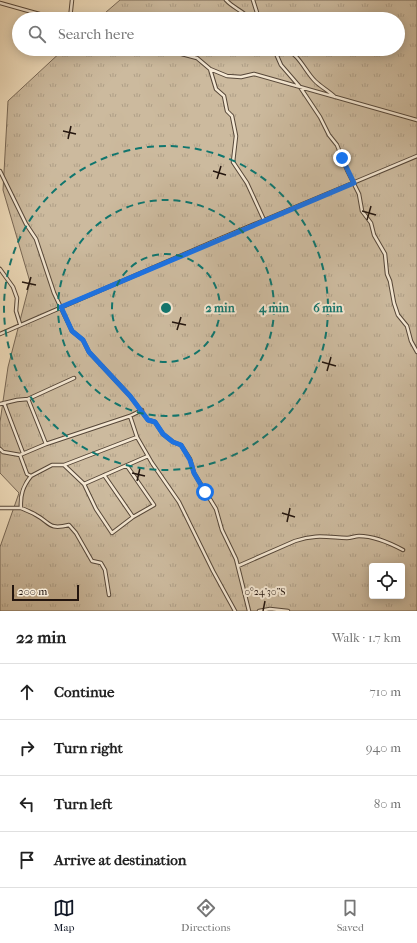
<!DOCTYPE html>
<meta charset="utf-8">
<style>
:root{--surface:#fff;--page:#f6f6f6;--text:#222;--muted:#767676;--line:#e0e0e0;--accent:#111827}
body{margin:0;font-family:"IM FELL French Canon",serif;background:var(--page);color:var(--text)}
.controls{position:absolute;right:12px;bottom:12px;display:grid;overflow:hidden;border-radius:4px;box-shadow:0 2px 10px #0003}
.controls button{width:36px;height:36px;display:grid;place-items:center;padding:0;border:0;border-bottom:1px solid var(--line);background:var(--surface);color:var(--text);font:20px sans-serif}
.scale{position:absolute;left:12px;bottom:10px;width:67px;box-sizing:border-box;padding-left:4px;border:2px solid #23150e;border-top:0;font-size:11px;line-height:14px;white-space:nowrap;color:#23150e;-webkit-text-stroke:3px #f5e8d3;paint-order:stroke}
.stop{position:absolute;width:12px;height:12px;margin:-9px;border:3px solid #1a73e8;border-radius:50%;background:#fff}
.stop.end{background:#1a73e8;border-color:#fff;box-shadow:0 1px 4px #0008}
.list{margin:0;padding:0;list-style:none}
h2{display:flex;justify-content:space-between;align-items:center;height:52px;margin:0;padding:0 16px;font-size:17px}
h2 small{font-size:13px;font-weight:400;color:var(--muted)}
.list li{display:grid;grid-template-columns:26px 1fr auto;gap:12px;align-items:center;box-sizing:border-box;height:56px;padding:0 16px;border-top:1px solid var(--line)}
.list b{display:block;font-size:15px;white-space:nowrap}
.list em{font-size:13px;font-style:normal;color:var(--muted)}
.icon{flex:none;width:22px;height:22px;fill:none;stroke:currentColor;stroke-width:2;stroke-linecap:round;stroke-linejoin:round}
.map{position:relative;flex:none;width:417px;height:611px;overflow:hidden}
.search{position:absolute;background:var(--surface);box-shadow:0 2px 10px #0003;left:12px;right:12px;top:12px;height:44px;display:flex;align-items:center;gap:10px;box-sizing:border-box;padding:0 14px;border-radius:22px;color:var(--muted);font-size:15px}
.sheet{height:276px;background:var(--surface)}
nav{display:flex;justify-content:space-around;align-items:center;box-sizing:border-box;height:56px;border-top:1px solid var(--line);background:var(--surface);font-size:11px;color:var(--muted)}
nav a{display:grid;justify-items:center;gap:2px}
nav .on{color:var(--accent)}
.map>svg:first-child{display:block}
.grass{fill:url(#grass-tufts);stroke:#786856;fill-rule:evenodd}
.lines{fill:none;stroke-linecap:round;stroke-linejoin:round}
.minor-casing{stroke:#564739;stroke-width:4.5}
.minor{stroke:#f5e8d3;stroke-width:2.5}
.route{stroke:#1a73e8;stroke-width:5}
.ticks{fill:none;stroke:#23150e;stroke-width:1.5}
.ring{fill:none;stroke:#0f766e;stroke-width:2;stroke-dasharray:7 5}
.ticks-label{font-size:10px;text-anchor:middle;fill:#23150e;stroke:#f5e8d3;stroke-width:4;stroke-linejoin:round;paint-order:stroke}
.centre{fill:#0f766e;stroke:#f5e8d3;stroke-width:2}
.ring-label{font-size:12px;text-anchor:middle;font-weight:bold;fill:#0f766e;stroke:#f5e8d3;stroke-width:4;stroke-linejoin:round;paint-order:stroke}
</style>
<div class="map">
<svg width="417" height="611" viewBox="0 0 417 611">
<defs>
<pattern id="grass-tufts" width="24" height="20" patternUnits="userSpaceOnUse"><rect width="24" height="20" fill="#ccba9e"/><path d="M3 7l-1-3M5 7V3M7 7l1-3M15 17l-1-3M17 17v-4M19 17l1-3" fill="none" stroke="#af9f87"/></pattern>
</defs>
<rect width="100%" height="100%" fill="#efdcbb"/>
<filter id="stains"><feTurbulence type="fractalNoise" baseFrequency=".005" numOctaves="4"/><feColorMatrix values="0 0 0 0 .2 0 0 0 0 .09 0 0 0 0 .02 0 0 0 .5 -.17"/></filter>
<radialGradient id="worn" r=".72"><stop offset=".6" stop-color="#630" stop-opacity="0"/><stop offset="1" stop-color="#630" stop-opacity=".3"/></radialGradient>
<!-- grass -->
<path class="grass" d="M120 0H417V611H0V547L19 493 0 473V422L8 367 30 282 3 190 8 101 64 49H398V19H98ZM372 566H402V596H372Z"/>
<g class="lines">
<!-- minor casing -->
<g class="minor-casing">
<path id="minor" d="M226 0C233 8 242 10 250 19
M253 0 259 19
M0 3 57 19
M70 19 72 0
M163 49 197 58 210 69 227 76 241 77 254 74 417 120
M274 49 281 65 300 87 320 117 329 135 337 145 347 170 359 194 362 211 371 223 374 235 385 254 387 274 390 281 394 303 398 315 407 326 411 341 417 352
M285 49C299 54 305 71 315 81 321 87 329 91 335 97
M210 69 216 89 224 96 227 111 232 116 236 136 233 162 247 183 264 220
M0 171 26 224 36 239 54 293 72 331 83 340 89 352 130 396 148 420 155 422 163 434 173 442 181 445 190 459 194 473 216 509 222 530 236 559 249 611
M0 269 13 287 17 298 16 311 20 324
M0 334 219 239 417 156
M4 403 23 453
M0 404 17 400 28 399 74 378
M130 416 137 437 152 463 179 502 213 571 235 611
M46 444 130 416 142 410
M0 449 3 452 20 455 27 474 31 476 52 465H64L84 484 148 456
M20 455 46 444 28 399
M64 465 137 437
M104 475 133 517
M84 484 96 509 112 533 133 517 154 505 127 466
M0 508H21C20 495 23 486 31 476
M21 508C26 510 31 512 36 515 51 523 48 530 69 525L76 533 92 561 101 563 105 570 109 595
M238 566 295 541C315 534 326 537 347 538 351 538 355 536 359 536 374 536 390 543 403 550
M259 611 270 609 288 611"/>
</g>
<!-- minor -->
<use href="#minor" class="minor"/>
</g>
<g class="lines">
<!-- route -->
<path class="route" d="M205 492 194 473 190 460 181 445 173 442 163 434 155 422 148 420 130 396 89 352 83 340 72 331 61 307 354 183 342 158"/>
</g>
<!-- ticks -->
<path class="ticks" d="M63 131 76 134M68 139 71 126M213 171 226 175M217 179 221 166M362 211 376 215M367 220 371 206M22 282 36 285M27 290 31 277M172 322 186 325M177 330 181 317M322 362 336 366M327 371 331 357M132 473 145 476M137 481 140 468M282 513 295 517M287 522 290 508M263 611 265 601"/>
<!-- distance rings -->
<g class="ring">
<circle cx="166" cy="308" r="54"/>
<circle cx="166" cy="308" r="108"/>
<circle cx="166" cy="308" r="162"/>
</g>
<g class="ticks-label">
<text x="265" y="595">0°24'30"S</text>
</g>
<circle cx="166" cy="308" r="6" class="centre"/>
<g class="ring-label">
<text x="220" y="312">2 min</text>
<text x="274" y="312">4 min</text>
<text x="328" y="312">6 min</text>
</g>
<rect width="100%" height="100%" filter="url(#stains)"/>
<rect width="100%" height="100%" fill="url(#worn)"/>
</svg>
<div class="controls">
<button><svg class="icon" aria-label="locate" viewBox="0 0 24 24"><circle cx="12" cy="12" r="6"/><path d="M12 2v4M12 18v4M2 12h4M18 12h4"/></svg></button>
</div>
<div class="scale">200 m</div>
<div class="stop" style="left:205px;top:492px"></div>
<div class="stop end" style="left:342px;top:158px"></div>
<div class="search"><svg class="icon" aria-label="search" viewBox="0 0 24 24"><circle cx="10" cy="10" r="6"/><path d="M15 15l6 6"/></svg>Search here</div>
</div>
<section class="sheet">
<h2>22 min<small>Walk · 1.7 km</small></h2>
<ul class="list">
<li><svg class="icon" aria-label="ahead" viewBox="0 0 24 24"><path d="M12 20V5M6 11l6-6 6 6"/></svg><div><b>Continue</b></div><em>710 m</em></li>
<li><svg class="icon" aria-label="right" viewBox="0 0 24 24"><path d="M7 20v-9h11M14 6l5 5-5 5"/></svg><div><b>Turn right</b></div><em>940 m</em></li>
<li><svg class="icon" aria-label="left" viewBox="0 0 24 24"><path d="M17 20v-9H6M10 6l-5 5 5 5"/></svg><div><b>Turn left</b></div><em>80 m</em></li>
<li><svg class="icon" aria-label="arrive" viewBox="0 0 24 24"><path d="M6 21V4h12l-3 4 3 4H6"/></svg><div><b>Arrive at destination</b></div></li>
</ul>
</section>
<nav>
<a class="on"><svg class="icon" aria-label="map" viewBox="0 0 24 24"><path d="M3 6l6-2 6 2 6-2v14l-6 2-6-2-6 2zM9 4v14M15 6v14"/></svg>Map</a>
<a><svg class="icon" aria-label="directions" viewBox="0 0 24 24"><path d="M12 3l9 9-9 9-9-9zM9 14v-3h6M13 9l2 2-2 2"/></svg>Directions</a>
<a><svg class="icon" aria-label="saved" viewBox="0 0 24 24"><path d="M7 4h10v16l-5-4-5 4z"/></svg>Saved</a>
</nav>
